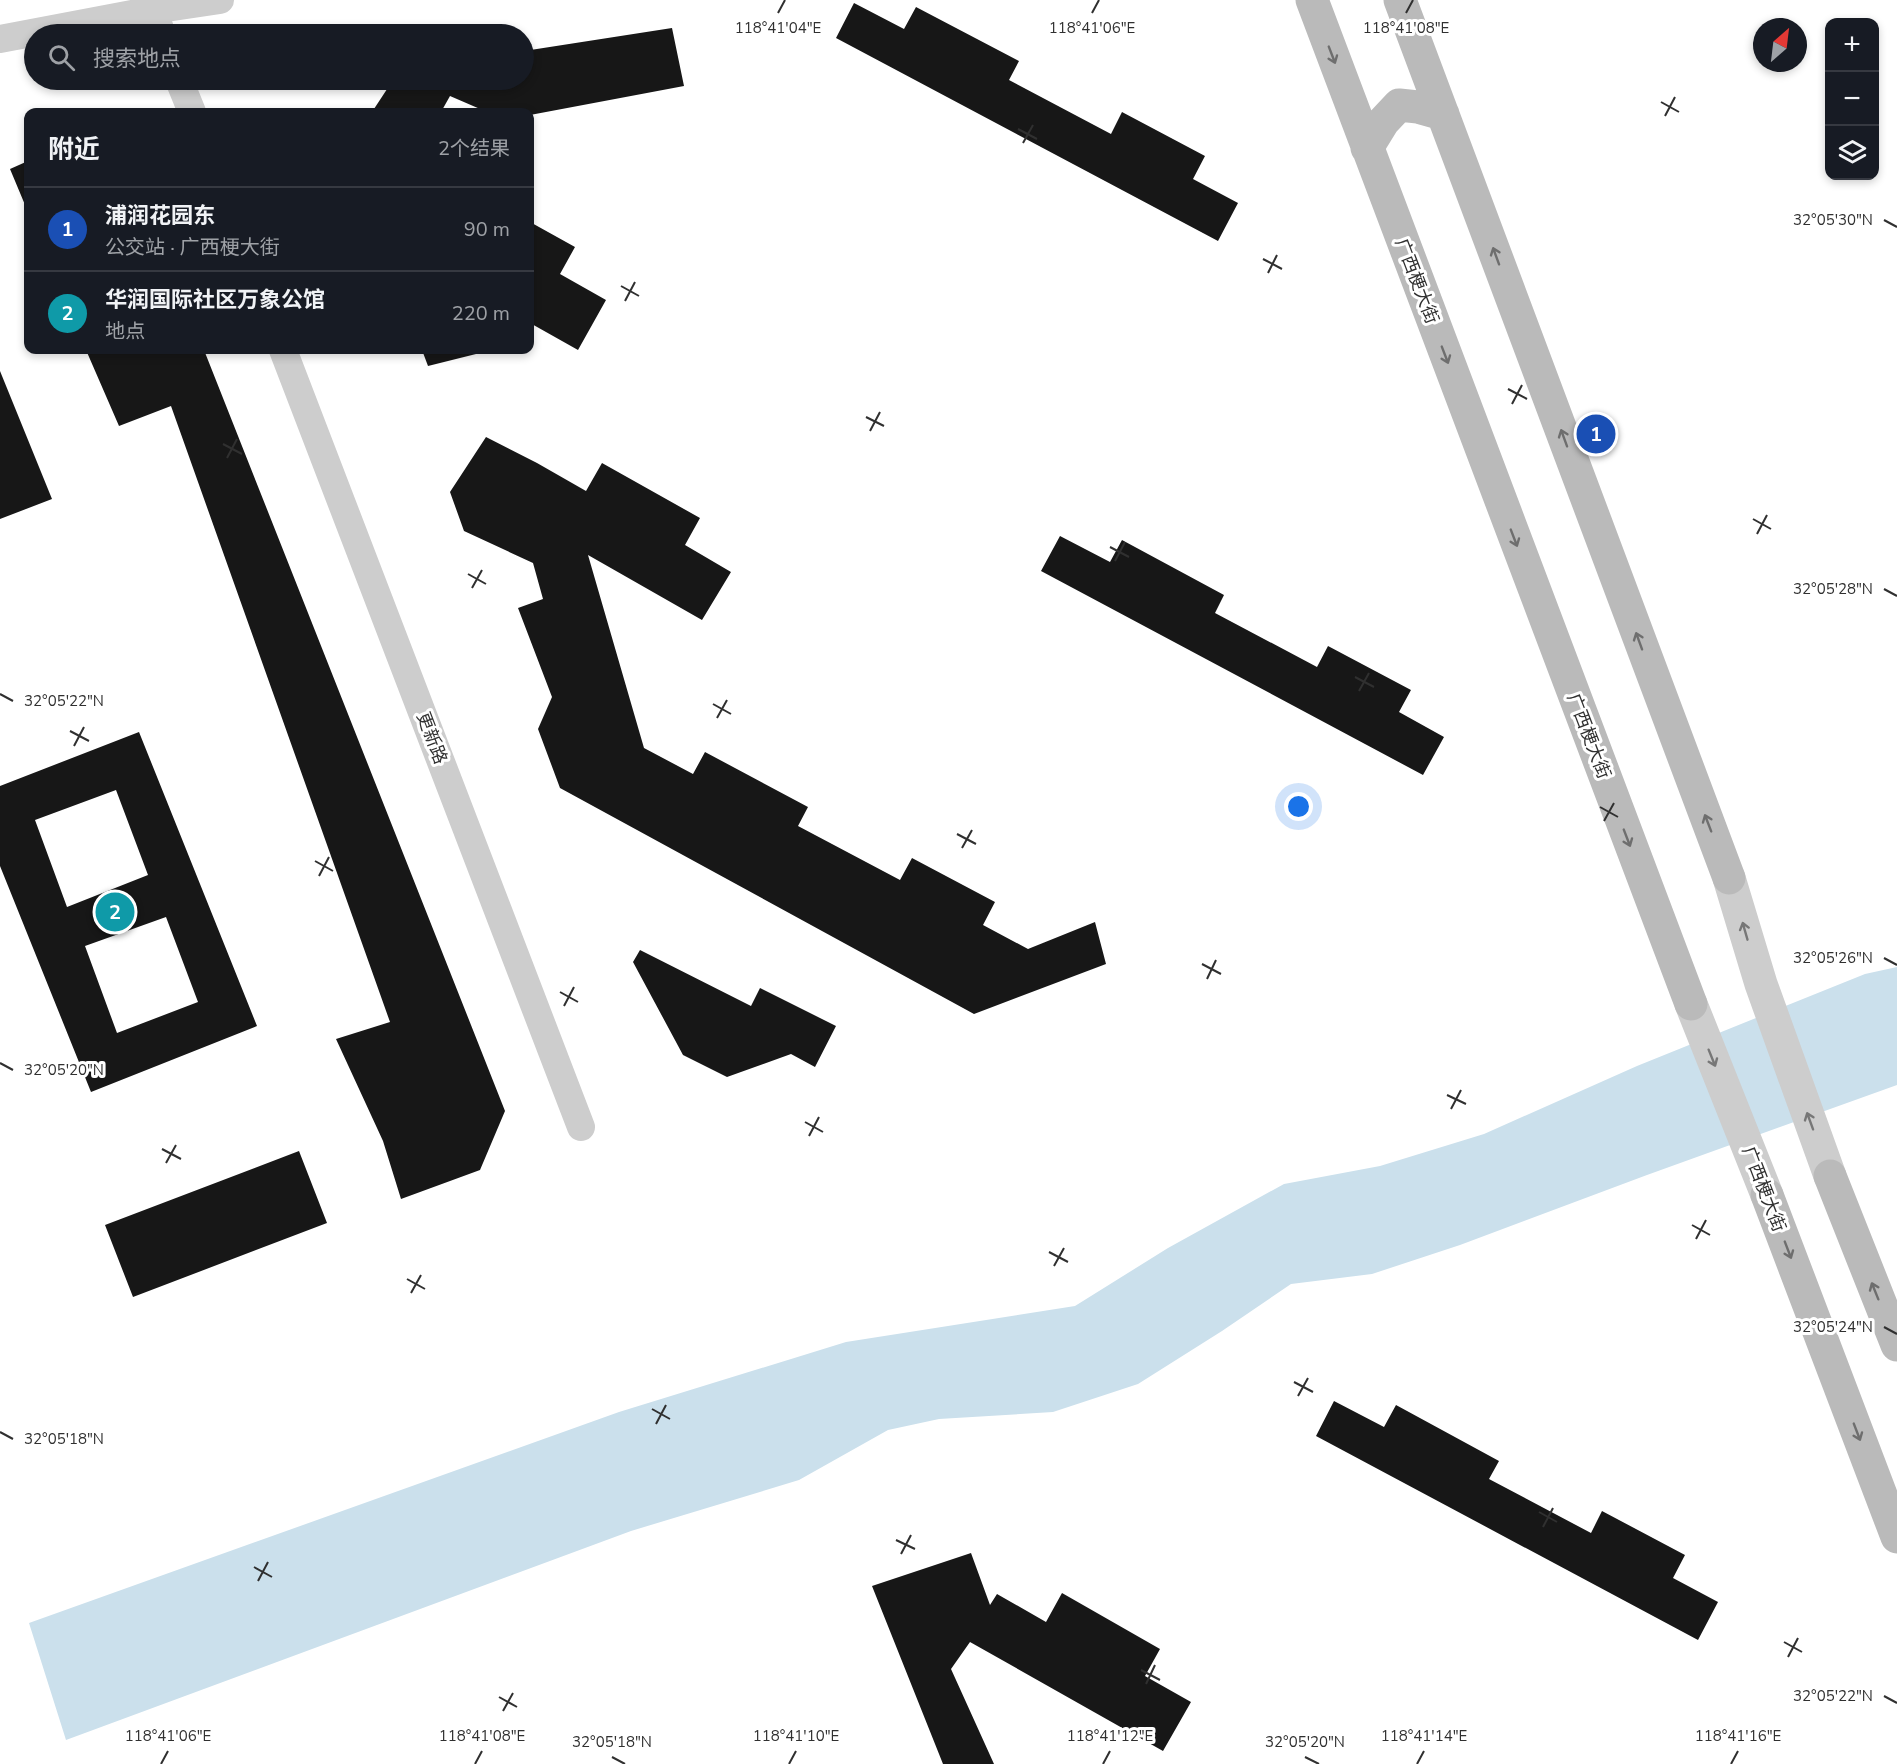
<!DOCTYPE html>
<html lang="zh">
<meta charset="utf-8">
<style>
:root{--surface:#171b24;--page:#242831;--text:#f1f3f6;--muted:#9ea1a6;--line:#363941;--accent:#b45309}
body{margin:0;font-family:"Nunito Sans","Noto Sans SC",sans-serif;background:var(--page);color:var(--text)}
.controls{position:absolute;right:18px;top:18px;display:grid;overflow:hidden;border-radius:12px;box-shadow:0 3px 9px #0003}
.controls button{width:54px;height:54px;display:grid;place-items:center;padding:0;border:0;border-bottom:2px solid var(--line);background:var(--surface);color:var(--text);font:30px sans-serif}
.compass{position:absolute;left:1753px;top:18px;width:54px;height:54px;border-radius:50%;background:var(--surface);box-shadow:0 3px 9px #0003;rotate:28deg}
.you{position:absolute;left:1299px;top:807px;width:21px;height:21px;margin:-15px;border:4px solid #fff;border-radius:50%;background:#1a73e8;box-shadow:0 0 0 9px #1a73e833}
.badge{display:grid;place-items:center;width:39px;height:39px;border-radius:50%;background:var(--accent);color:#fff;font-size:20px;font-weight:700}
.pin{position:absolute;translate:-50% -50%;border:3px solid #fff;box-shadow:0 2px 6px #0006}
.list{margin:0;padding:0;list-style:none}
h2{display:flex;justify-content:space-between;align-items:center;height:78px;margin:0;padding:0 24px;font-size:26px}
h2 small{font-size:20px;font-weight:400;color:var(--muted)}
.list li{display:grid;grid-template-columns:39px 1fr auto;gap:18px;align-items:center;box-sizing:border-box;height:84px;padding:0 24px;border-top:2px solid var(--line)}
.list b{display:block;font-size:22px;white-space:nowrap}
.list p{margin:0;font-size:20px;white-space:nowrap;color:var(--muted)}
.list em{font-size:20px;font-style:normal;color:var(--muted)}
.icon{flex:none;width:33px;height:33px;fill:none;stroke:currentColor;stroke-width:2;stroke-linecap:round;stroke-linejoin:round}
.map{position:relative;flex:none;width:1897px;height:1764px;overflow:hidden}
.search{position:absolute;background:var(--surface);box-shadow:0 3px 9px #0003;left:24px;top:24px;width:510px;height:66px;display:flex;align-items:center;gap:15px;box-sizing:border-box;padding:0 21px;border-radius:33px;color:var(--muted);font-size:22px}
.panel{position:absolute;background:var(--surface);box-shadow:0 3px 9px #0003;left:24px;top:108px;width:510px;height:246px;border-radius:12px}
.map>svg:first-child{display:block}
.water{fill:#cbe0ec}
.building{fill:#171717;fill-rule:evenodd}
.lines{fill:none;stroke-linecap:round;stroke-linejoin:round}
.minor{stroke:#cdcdcd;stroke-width:28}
.tertiary{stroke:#cdcdcd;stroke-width:33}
.secondary{stroke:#bababa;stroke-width:33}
.oneway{stroke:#6e6e6e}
.oneway2{stroke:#777}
.ticks{fill:none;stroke:#303030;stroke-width:2}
.labels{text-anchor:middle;stroke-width:6;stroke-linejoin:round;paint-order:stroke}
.street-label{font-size:18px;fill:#303030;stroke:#fff}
.ticks-label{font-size:15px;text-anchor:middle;fill:#303030;stroke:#fff;stroke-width:6;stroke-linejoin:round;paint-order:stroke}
</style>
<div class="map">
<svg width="1897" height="1764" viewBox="0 0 1897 1764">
<rect width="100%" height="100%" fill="#fff"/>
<!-- water -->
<path class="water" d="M1897 967V1085L1647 1175 1460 1245 1372 1274 1291 1284 1222 1331 1138 1384 1053 1412 939 1419 888 1430 799 1480 631 1531 66 1740 29 1623 619 1412 846 1342 1075 1306 1168 1248 1284 1184 1380 1166 1484 1134 1637 1066 1865 974Z"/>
<!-- building -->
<path class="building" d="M854 3 904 29 916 7 1019 61 1009 80 1111 134 1122 112 1205 156 1193 179 1238 203 1218 241 836 38Z
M672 28 684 86 530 115V112H487L450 96 441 112H372L393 80H524V51Z
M28 161V212L10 169Z
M530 222 575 247 560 274 606 300 578 350 530 323Z
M86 350H204L505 1111 480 1170 401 1199 383 1141 336 1039 390 1022 171 406 119 426Z
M422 350H492L428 366Z
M0 371 52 499 0 519Z
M486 437 537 463 586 491 602 463 700 518 685 545 731 572 702 620 588 555 644 748 693 774 705 752 808 807 798 826 900 880 912 858 995 902 983 925 1028 949 1095 922 1106 964 974 1014 560 788 538 729 552 697 518 608 543 599 533 563 464 531 450 492Z
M1060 536 1110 562 1122 540 1224 595 1215 613 1317 667 1328 646 1411 690 1399 712 1444 737 1423 775 1041 571Z
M139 732 257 1026 91 1092 0 866V786ZM116 790 148 875 67 907 35 820ZM166 917 198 1002 117 1033 85 946Z
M640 950 751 1006 760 988 836 1026 815 1067 791 1054 727 1077 683 1055 633 962Z
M299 1151 327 1223 133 1297 105 1225Z
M1334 1401 1384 1427 1396 1405 1499 1461 1489 1479 1591 1533 1602 1511 1685 1555 1673 1578 1718 1602 1698 1640 1316 1436Z
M971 1553 990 1605 997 1594 1046 1622 1062 1593 1160 1649 1145 1676 1191 1702 1163 1751 970 1642 951 1669 994 1764H943L872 1586Z"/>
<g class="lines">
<!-- minor -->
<path class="minor" d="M149 0 162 34
M0 39 153 10 220 0
M179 80 192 112
M283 350 581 1127"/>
<!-- tertiary -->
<path class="tertiary" d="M1729 878 1761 984 1830 1176
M1691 1004 1767 1195"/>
<!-- secondary -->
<path class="secondary" d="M1312 0 1691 1004
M1400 0 1729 878
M1367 148 1383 122 1399 105 1418 107 1443 114
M1830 1176 1897 1345
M1767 1195 1897 1537"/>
</g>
<!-- one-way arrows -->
<defs><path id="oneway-shaft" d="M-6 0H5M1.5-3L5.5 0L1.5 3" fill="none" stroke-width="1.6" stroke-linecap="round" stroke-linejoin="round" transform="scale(1.5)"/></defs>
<g class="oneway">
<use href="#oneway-shaft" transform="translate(1332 55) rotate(69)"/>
<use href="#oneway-shaft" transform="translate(1496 256) rotate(-110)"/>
<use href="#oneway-shaft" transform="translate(1445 355) rotate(69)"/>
<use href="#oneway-shaft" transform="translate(1564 438) rotate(-110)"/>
<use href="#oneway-shaft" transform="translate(1514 538) rotate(69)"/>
<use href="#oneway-shaft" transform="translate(1639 641) rotate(-110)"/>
<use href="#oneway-shaft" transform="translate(1708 823) rotate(-111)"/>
<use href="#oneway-shaft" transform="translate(1627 838) rotate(69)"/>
<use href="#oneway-shaft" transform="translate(1788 1250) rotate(69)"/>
<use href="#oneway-shaft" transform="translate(1875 1291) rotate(-112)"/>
<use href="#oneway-shaft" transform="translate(1857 1432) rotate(69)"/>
</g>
<g class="oneway2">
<use href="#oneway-shaft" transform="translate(1745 931) rotate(-106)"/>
<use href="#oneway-shaft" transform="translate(1712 1058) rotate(68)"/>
<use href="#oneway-shaft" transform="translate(1810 1121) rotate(-110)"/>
</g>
<!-- ticks -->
<path class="ticks" d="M778 13 785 0M1092 13 1099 0M1406 13 1413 0M1661 102 1679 112M1665 116 1675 97M1018 129 1037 139M1023 143 1033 125M1884 220 1897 227M1263 259 1282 269M1268 273 1277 255M621 286 639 296M625 301 635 282M1508 389 1527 399M1512 404 1522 385M866 417 884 426M870 431 880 412M223 444 242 454M227 458 237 439M1753 519 1771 529M1757 534 1767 515M1110 547 1129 557M1115 561 1125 542M468 574 486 584M472 588 482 570M1884 589 1897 596M1355 677 1374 687M1359 691 1369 673M0 694 13 701M713 704 731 714M717 718 727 700M70 731 89 741M74 746 84 727M1600 807 1618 817M1604 821 1614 803M957 834 976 844M962 848 972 830M315 861 333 871M319 876 329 857M1884 958 1897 965M1202 964 1221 974M1207 979 1216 960M560 992 578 1002M564 1006 574 987M0 1063 13 1070M1447 1095 1466 1104M1451 1109 1461 1090M805 1122 823 1132M809 1136 819 1117M162 1149 181 1159M166 1163 176 1145M1692 1225 1710 1235M1696 1239 1706 1220M1049 1252 1068 1262M1054 1266 1064 1248M407 1279 425 1289M411 1293 421 1275M1884 1327 1897 1334M1294 1382 1313 1392M1298 1396 1308 1378M652 1409 670 1419M656 1424 666 1405M0 1432 13 1439M1539 1512 1557 1522M1543 1527 1553 1508M896 1540 915 1549M901 1554 911 1535M254 1567 272 1577M258 1581 268 1562M1784 1642 1802 1652M1788 1657 1798 1638M1141 1670 1160 1680M1146 1684 1155 1665M1884 1696 1897 1703M499 1697 517 1707M503 1711 513 1693M612 1757 625 1764M1305 1757 1319 1764M161 1764 168 1751M475 1764 482 1751M789 1764 796 1751M1103 1764 1110 1751M1417 1764 1424 1751M1731 1764 1738 1751"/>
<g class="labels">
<!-- street labels -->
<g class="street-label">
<text transform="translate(1417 281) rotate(69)" y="6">广西梗大街</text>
<text transform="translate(1589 736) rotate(69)" y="6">广西梗大街</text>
<text transform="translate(432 738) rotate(69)" y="6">更新路</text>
<text transform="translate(1764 1189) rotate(69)" y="6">广西梗大街</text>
</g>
</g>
<g class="ticks-label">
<text x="778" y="33">118°41'04"E</text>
<text x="1092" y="33">118°41'06"E</text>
<text x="1406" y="33">118°41'08"E</text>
<text x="1833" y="225">32°05'30"N</text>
<text x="1833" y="594">32°05'28"N</text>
<text x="64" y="706">32°05'22"N</text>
<text x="1833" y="963">32°05'26"N</text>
<text x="64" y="1075">32°05'20"N</text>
<text x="1833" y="1332">32°05'24"N</text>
<text x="64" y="1444">32°05'18"N</text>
<text x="1833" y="1701">32°05'22"N</text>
<text x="168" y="1741">118°41'06"E</text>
<text x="482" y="1741">118°41'08"E</text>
<text x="796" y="1741">118°41'10"E</text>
<text x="1110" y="1741">118°41'12"E</text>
<text x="1424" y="1741">118°41'14"E</text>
<text x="1738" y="1741">118°41'16"E</text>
<text x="612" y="1747">32°05'18"N</text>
<text x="1305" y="1747">32°05'20"N</text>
</g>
</svg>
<div class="controls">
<button>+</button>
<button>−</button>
<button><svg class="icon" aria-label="layers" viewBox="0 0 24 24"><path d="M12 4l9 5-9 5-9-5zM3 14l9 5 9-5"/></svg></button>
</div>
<svg class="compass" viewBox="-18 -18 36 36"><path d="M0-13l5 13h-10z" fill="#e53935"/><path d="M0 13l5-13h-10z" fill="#9ea1a6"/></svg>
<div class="you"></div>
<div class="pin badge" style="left:1596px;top:434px;background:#1a4fb4">1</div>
<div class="pin badge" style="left:115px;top:912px;background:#0f9aa8">2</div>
<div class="search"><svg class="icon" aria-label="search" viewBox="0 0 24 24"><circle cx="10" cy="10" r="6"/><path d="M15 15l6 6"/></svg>搜索地点</div>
<section class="panel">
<h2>附近<small>2个结果</small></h2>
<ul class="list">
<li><span class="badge" style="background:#1a4fb4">1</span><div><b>浦润花园东</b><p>公交站 · 广西梗大街</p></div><em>90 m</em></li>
<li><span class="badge" style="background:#0f9aa8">2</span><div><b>华润国际社区万象公馆</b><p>地点</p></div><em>220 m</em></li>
</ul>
</section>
</div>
